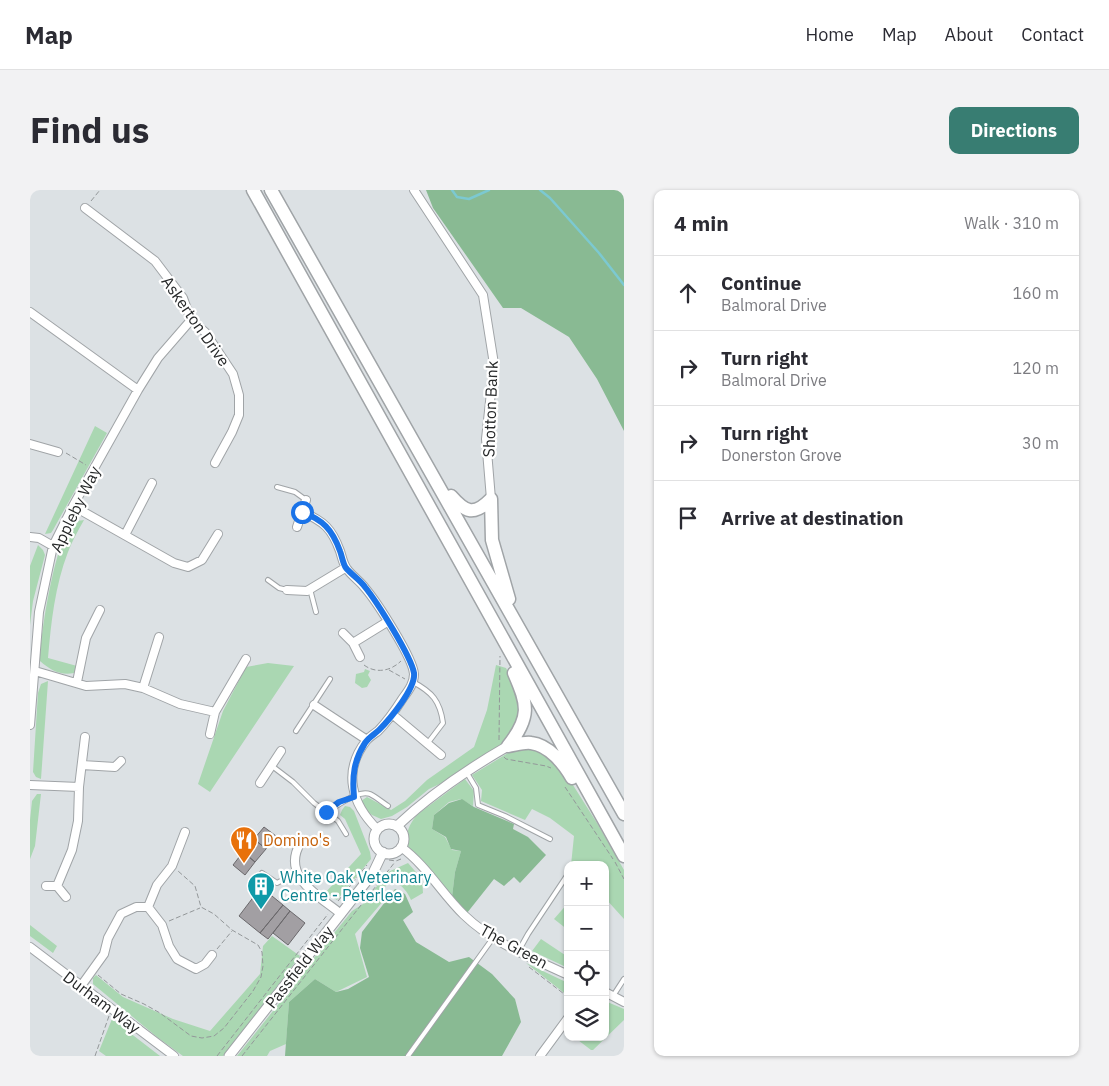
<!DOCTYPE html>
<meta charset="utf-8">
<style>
:root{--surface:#fff;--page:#f2f2f3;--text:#2b2b33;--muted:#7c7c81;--line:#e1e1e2;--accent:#387d72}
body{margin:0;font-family:"IBM Plex Sans",sans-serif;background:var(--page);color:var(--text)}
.controls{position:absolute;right:15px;bottom:15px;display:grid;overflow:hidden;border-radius:10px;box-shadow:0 1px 4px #0004}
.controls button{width:45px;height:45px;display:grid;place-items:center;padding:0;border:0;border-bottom:1px solid var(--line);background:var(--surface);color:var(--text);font:25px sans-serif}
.stop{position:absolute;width:15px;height:15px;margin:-11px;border:4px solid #1a73e8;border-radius:50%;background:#fff}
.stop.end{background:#1a73e8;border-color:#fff;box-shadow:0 1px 5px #0008}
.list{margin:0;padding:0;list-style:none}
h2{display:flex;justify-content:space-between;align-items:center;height:65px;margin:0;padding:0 20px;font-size:21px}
h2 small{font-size:16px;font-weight:400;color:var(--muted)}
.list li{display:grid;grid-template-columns:32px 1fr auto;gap:15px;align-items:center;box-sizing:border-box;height:75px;padding:0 20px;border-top:1px solid var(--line)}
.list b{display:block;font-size:19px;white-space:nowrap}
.list p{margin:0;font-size:16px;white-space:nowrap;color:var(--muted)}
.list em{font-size:16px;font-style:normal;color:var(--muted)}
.icon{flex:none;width:28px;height:28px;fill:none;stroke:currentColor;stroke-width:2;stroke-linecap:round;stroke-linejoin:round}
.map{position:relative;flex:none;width:594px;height:866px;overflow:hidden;border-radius:10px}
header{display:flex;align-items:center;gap:30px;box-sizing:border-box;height:70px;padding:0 25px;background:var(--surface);border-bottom:1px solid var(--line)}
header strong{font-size:24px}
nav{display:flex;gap:28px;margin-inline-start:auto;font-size:18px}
.intro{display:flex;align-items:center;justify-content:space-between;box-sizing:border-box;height:120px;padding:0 30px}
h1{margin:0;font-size:35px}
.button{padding:12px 22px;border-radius:10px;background:var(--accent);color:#fff;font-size:18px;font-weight:700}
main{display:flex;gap:30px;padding:0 30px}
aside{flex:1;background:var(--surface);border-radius:10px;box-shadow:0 1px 4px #0004}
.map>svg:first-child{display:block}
.green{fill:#aad7b2}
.forest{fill:#89ba93}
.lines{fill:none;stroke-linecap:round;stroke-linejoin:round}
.stream{stroke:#7cc9d1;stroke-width:2.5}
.building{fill:#a29fa3;stroke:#6a686b}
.service-casing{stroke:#a0a4a7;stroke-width:6}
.minor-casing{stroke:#a0a4a7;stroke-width:10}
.tertiary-casing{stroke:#a0a4a7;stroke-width:11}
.trunk-casing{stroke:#a0a4a7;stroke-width:15}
.path{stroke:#939799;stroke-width:1;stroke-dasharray:5 2.5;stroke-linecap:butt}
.service{stroke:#fff;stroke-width:4}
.minor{stroke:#fff;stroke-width:8}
.tertiary{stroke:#fff;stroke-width:9}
.trunk{stroke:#fff;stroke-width:12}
.route{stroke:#1a73e8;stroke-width:6}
.labels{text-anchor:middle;stroke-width:4.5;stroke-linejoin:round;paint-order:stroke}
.street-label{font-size:16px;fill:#262829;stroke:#fff}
.food-label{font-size:16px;fill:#c56008;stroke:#fff;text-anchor:start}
.culture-label{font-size:16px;fill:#0d838f;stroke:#fff;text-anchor:start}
</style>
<header>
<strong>Map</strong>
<nav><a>Home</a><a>Map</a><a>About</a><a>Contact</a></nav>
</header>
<div class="intro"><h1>Find us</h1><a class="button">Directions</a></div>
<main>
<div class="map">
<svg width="594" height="866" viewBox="0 0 594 866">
<rect width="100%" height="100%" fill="#dce1e4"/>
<!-- green -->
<path class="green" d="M65 236 77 243 23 340 21 343 15 344Z
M54 330C48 341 42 351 38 362 25 396 21 432 18 468L47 476 44 483C31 486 20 480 10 471 10 446 25 349 43 333 46 330 50 331 54 330Z
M8 355 13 360 15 365 3 411 0 435V376Z
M238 473 264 476 180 602 168 594 193 521 216 477Z
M466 475 476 478 491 507 489 529 476 552 414 592 399 599 377 617 362 626 351 629 342 625 334 619 331 611 337 607 361 620 375 611 397 590 444 557 457 520Z
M335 479 340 481 338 485 341 490 337 497 332 498 325 493 326 484 334 482Z
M18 491 11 589 6 587 3 582 8 503 11 494Z
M492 558 506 559 517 564 536 584 567 633 594 680V729L575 708V675H541L544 646 520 628 502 619 495 630 451 611 452 600 442 585 483 560Z
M435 589 444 601 443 616 431 609 419 612 404 625 402 639 415 647 422 660 431 661 425 682 422 707C413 696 404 684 395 673 390 668 381 663 378 656 374 645 380 632 388 624Z
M7 604H11L5 656 0 669V630L2 611Z
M315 616 320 617 324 621 340 662 341 669 307 710 295 703 331 664 315 629 310 625 312 620Z
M378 673 392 689 393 703 381 710C377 701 373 697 365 691L359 692 355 697V709L325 744 337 787 306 802 285 789 259 812 256 854 240 861 237 866H207L263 796 274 780 322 721 333 714 358 682Z
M538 713V740L524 729Z
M0 735 27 756 23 763 0 746Z
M242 746 270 766 218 835 193 866H153L127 847 63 794V788L66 785 93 807 143 829 180 841 230 784 233 756Z
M511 749 538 767V778L502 761Z
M496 773 538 793V806Z
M575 811 594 819V830L563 860H561L544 847H575Z
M82 829 130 866H76L69 861Z"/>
<!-- forest -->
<path class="forest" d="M396 0H594V241L567 189 539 147 491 118H473L403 18Z
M432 609 444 617 484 634 483 639 498 647 516 665 490 693 484 687 474 696 464 689 437 723 422 707 425 682 431 661 421 659 416 647 402 639 404 625 419 613Z
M365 699 375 704 383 722 373 730 386 752 419 772 439 767 462 784 485 809 491 832 472 866H255L259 812 285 789 306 802 318 799 339 787 330 758 332 742Z"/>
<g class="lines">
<!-- stream -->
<path class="stream" d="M422 0 427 7 439 9 459 0
M510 0 520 8 569 63 594 95"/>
</g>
<!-- building -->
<path class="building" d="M234 637 246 646 236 659 224 649Z
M224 649 236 659 225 672 213 662Z
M213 662 225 672 215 685 203 675Z
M231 697 253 715 230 743 209 726Z
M253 715 260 721 238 749 230 743Z
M260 721 275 733 258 755 243 743Z"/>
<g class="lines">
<!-- service casing -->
<g class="service-casing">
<path id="service" d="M247 297 265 302 276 310
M238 390 249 398 257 400
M280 399 286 422
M383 492C402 502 410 511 413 533L397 554
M266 541 300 489
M242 576 263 592 284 613 296 622C307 617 328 599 340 604 346 607 352 612 358 616
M437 583 446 598 448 615 475 626 520 649
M296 622 308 631 316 644
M232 683 247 693 266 683
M488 762 498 744 538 684
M583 806 594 789
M378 866 463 748"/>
</g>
<!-- minor casing -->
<g class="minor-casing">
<path id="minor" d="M384 0 453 105 464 174 456 249 461 309
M55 18 125 71 153 108 161 130 175 142 203 184 209 205V225L202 242 185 273
M0 122 108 200
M0 254 28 262
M43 316 144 373 158 377 172 370 188 344
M272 322C294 331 302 339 310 361 312 367 313 374 317 379 322 386 330 391 335 398 347 412 383 468 384 484 384 493 379 500 373 508 366 519 358 531 348 541 344 544 339 547 336 551 312 582 322 614 347 639
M267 337 276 310
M95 345 122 293
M0 347 9 348 23 356
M257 400 277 401 315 378
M313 443 323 453 330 467
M323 453 357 432
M5 481 56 496 95 494 113 498 150 514 185 522 216 469
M47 492 56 448 70 420
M113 498 129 447
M284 515 337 550
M362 524 411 565
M0 535 9 422 23 356 43 316 108 200 128 168 161 130
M180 544 185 522
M52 575 85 577 91 571
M230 593 251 561
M0 595 49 597
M271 652C250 686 288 705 311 724
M371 657C397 676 412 704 434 725 463 753 502 768 538 785
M16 696H27
M36 707 27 696 42 660 48 631 49 597 55 547
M118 717 127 695 142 676 155 642
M0 757 144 866
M51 796 74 764 78 748 91 724 106 717H118L132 735 139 756 147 769 166 779 175 774 182 765
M575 802 594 812
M510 866 538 828"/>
</g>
<!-- tertiary casing -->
<g class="tertiary-casing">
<path id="tertiary" d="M344 649a15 15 0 1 1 30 0a15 15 0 1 1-30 0Z
M367 636C401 604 438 579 478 556
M199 866 343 683 353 662"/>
</g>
<!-- trunk casing -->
<g class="trunk-casing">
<path id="trunk" d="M223 0 594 666
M241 0 594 624
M421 306C436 323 444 326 461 309
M461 309 462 350 479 409
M478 556C485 555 494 552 501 553 519 555 534 574 542 588
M478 556C501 527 498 515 484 483"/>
</g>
<!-- path -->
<path class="path" d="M61 11 70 0
M36 263 56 275
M334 475C346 484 361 481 371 471
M359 480 375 489
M469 550 470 466
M474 567 476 569 516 576 521 578
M535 597 583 669
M359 670 366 671 371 669
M585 672 594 689
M308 711 337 675
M139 731 170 718
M187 759 202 741
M499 777 538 807
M68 785 91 804 114 814 130 823 161 846 172 848 184 846 194 838 223 801 231 787 233 776 232 762 228 755 202 740 184 724 171 717 165 696 148 681
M65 866 79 826
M187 866 298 724
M212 866 365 672"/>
<!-- service -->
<use href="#service" class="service"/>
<!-- minor -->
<use href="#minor" class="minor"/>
<!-- tertiary -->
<use href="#tertiary" class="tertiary"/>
<!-- trunk -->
<use href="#trunk" class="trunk"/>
</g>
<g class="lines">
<!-- route -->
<path class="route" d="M272 322C293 330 302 339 310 361 312 366 313 374 316 378 322 385 330 390 335 397 347 412 381 466 384 483 386 498 360 529 349 540 345 544 339 547 335 553 324 570 322 586 324 607L309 612 296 622"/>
</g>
<!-- icons -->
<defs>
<g id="restaurant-pin" transform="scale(1.4375)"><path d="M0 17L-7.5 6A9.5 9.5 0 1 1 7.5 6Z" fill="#e8710a" stroke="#fff"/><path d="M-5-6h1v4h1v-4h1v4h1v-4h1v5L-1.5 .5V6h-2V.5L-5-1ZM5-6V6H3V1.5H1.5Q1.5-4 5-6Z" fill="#fff"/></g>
<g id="building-pin" transform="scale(1.4375)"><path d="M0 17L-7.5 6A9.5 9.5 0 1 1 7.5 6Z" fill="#0f9aa8" stroke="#fff"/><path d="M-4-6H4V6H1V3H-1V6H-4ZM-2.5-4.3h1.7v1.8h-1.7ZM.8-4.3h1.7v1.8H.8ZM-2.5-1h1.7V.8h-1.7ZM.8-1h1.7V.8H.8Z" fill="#fff"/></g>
</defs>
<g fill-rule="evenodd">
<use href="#restaurant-pin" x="214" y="650"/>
<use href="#building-pin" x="231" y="696"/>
</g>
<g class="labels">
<!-- street labels -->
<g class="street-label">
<text transform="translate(166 131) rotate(55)" y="6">Askerton Drive</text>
<text transform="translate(460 219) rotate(-88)" y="6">Shotton Bank</text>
<text transform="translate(45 319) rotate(-64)" y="6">Appleby Way</text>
<text transform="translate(484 756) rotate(29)" y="6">The Green</text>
<text transform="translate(269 777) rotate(-52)" y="6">Passfield Way</text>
<text transform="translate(72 812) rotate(37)" y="6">Durham Way</text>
</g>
<!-- food labels -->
<g class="food-label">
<text x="233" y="656">Domino's</text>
</g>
<!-- culture labels -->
<g class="culture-label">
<text x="250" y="693">White Oak Veterinary<tspan x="250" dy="18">Centre - Peterlee</tspan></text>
</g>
</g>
</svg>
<div class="controls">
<button>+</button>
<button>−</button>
<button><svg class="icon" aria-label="locate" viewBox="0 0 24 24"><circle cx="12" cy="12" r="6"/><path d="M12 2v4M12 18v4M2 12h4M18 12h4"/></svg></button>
<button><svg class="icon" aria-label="layers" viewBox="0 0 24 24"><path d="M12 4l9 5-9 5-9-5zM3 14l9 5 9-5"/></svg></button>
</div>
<div class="stop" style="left:272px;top:322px"></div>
<div class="stop end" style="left:296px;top:622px"></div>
</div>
<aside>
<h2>4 min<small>Walk · 310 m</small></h2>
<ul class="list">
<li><svg class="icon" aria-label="ahead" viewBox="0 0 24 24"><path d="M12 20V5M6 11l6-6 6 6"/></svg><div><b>Continue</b><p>Balmoral Drive</p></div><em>160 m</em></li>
<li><svg class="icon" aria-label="right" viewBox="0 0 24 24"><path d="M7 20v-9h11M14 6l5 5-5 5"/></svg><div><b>Turn right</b><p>Balmoral Drive</p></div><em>120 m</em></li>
<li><svg class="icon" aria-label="right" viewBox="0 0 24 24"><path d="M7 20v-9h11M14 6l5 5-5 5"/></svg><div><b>Turn right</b><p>Donerston Grove</p></div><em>30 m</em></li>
<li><svg class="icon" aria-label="arrive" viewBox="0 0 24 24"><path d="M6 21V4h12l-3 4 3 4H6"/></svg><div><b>Arrive at destination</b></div></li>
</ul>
</aside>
</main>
